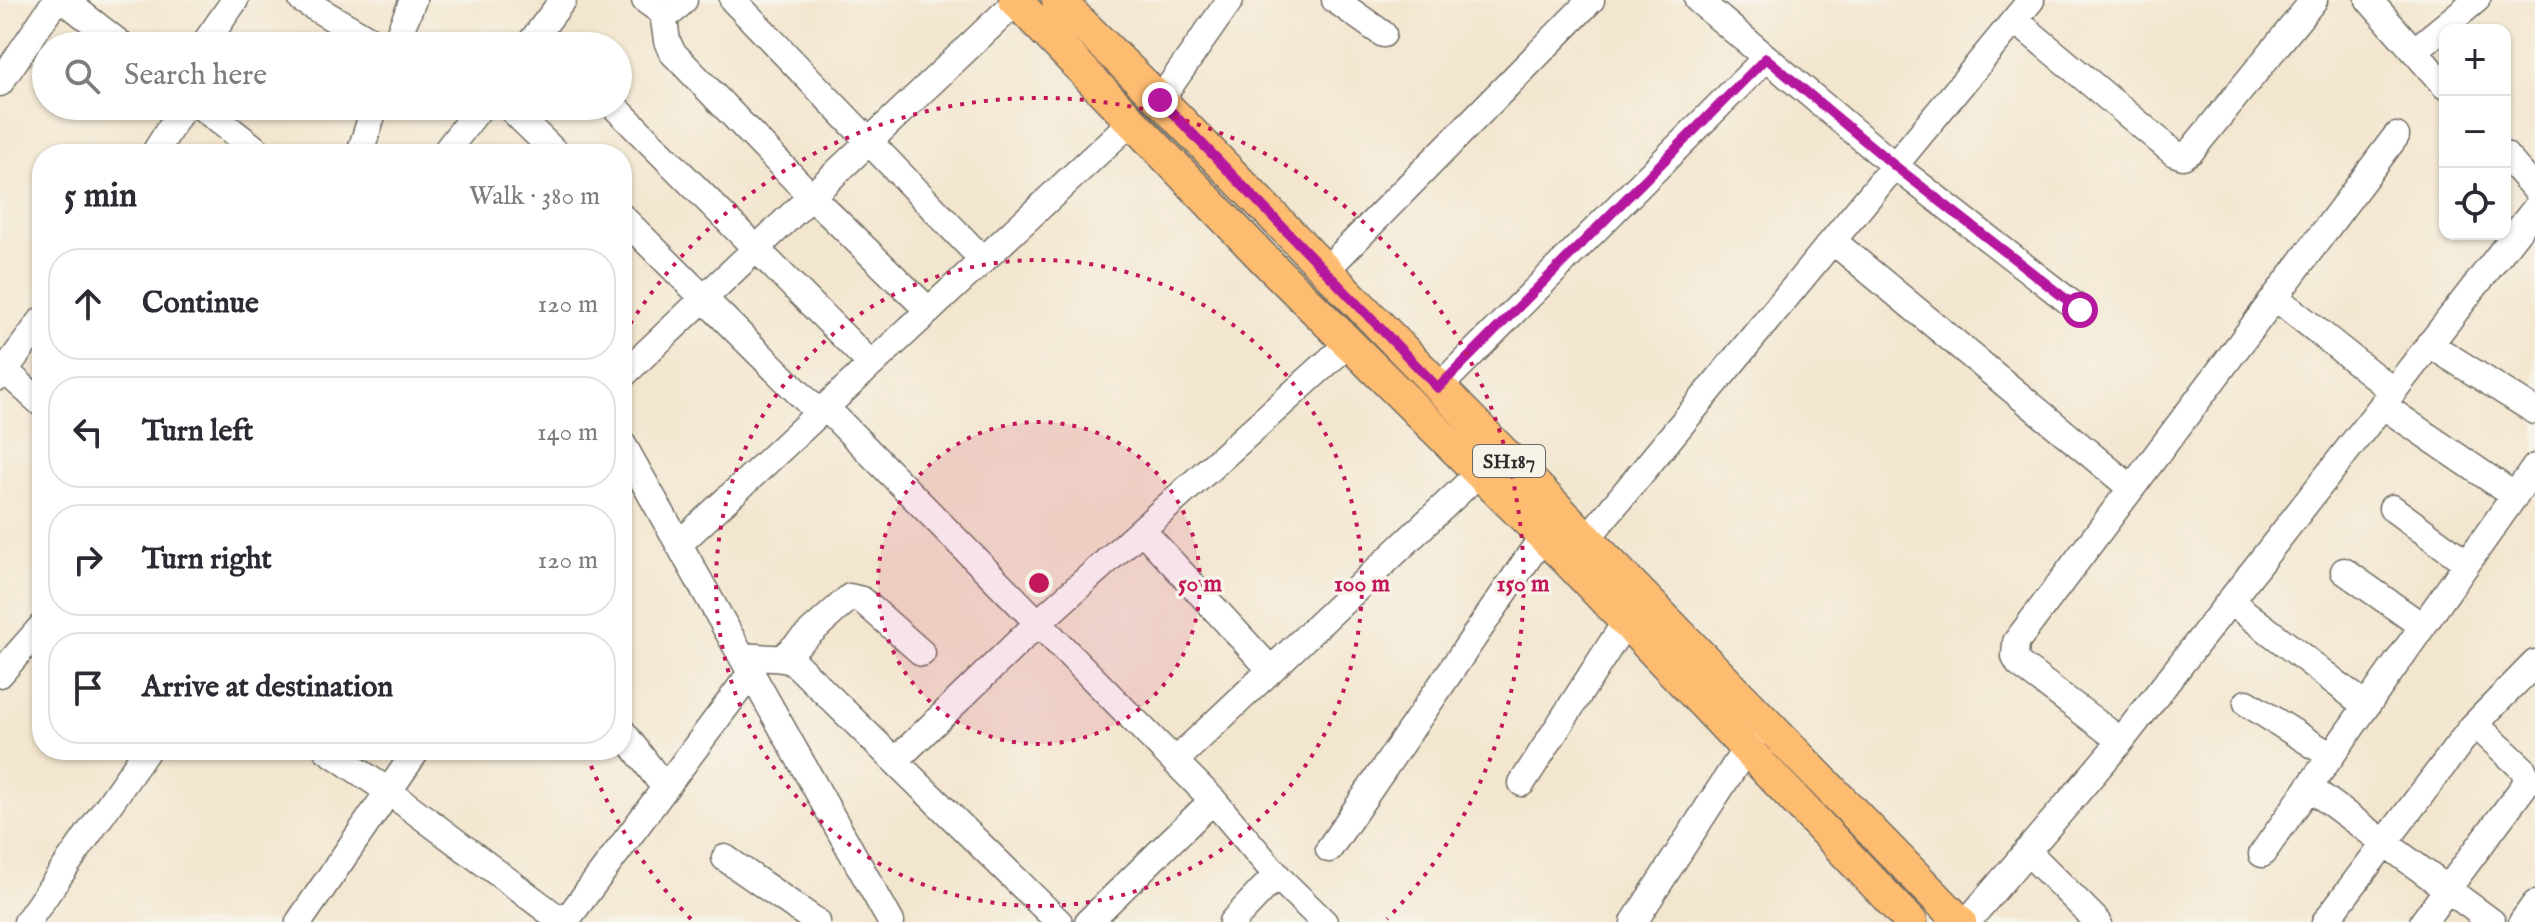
<!DOCTYPE html>
<meta charset="utf-8">
<style>
:root{--surface:#fff;--page:#f7f7f7;--text:#2b2b33;--muted:#7c7c81;--line:#e1e1e2}
body{margin:0;font-family:"IM FELL English",serif;background:var(--page);color:var(--text)}
.controls{position:absolute;right:24px;top:24px;display:grid;overflow:hidden;border-radius:16px;box-shadow:0 2px 6px #0004}
.controls button{width:72px;height:72px;display:grid;place-items:center;padding:0;border:0;border-bottom:2px solid var(--line);background:var(--surface);color:var(--text);font:40px sans-serif}
.stop{position:absolute;width:24px;height:24px;margin:-18px;border:6px solid #b5179e;border-radius:50%;background:#fff}
.stop.end{background:#b5179e;border-color:#fff;box-shadow:0 2px 8px #0008}
.list{margin:0;padding:0;list-style:none}
h2{display:flex;justify-content:space-between;align-items:center;height:104px;margin:0;padding:0 32px;font-size:34px}
h2 small{font-size:26px;font-weight:400;color:var(--muted)}
.list li{display:grid;grid-template-columns:52px 1fr auto;gap:24px;align-items:center;box-sizing:border-box;height:112px;margin:0 16px 16px;padding:0 16px;border:2px solid var(--line);border-radius:32px}
.list b{display:block;font-size:30px;white-space:nowrap}
.list em{font-size:26px;font-style:normal;color:var(--muted)}
.icon{flex:none;width:44px;height:44px;fill:none;stroke:currentColor;stroke-width:2;stroke-linecap:round;stroke-linejoin:round}
.map{position:relative;flex:none;width:2535px;height:922px;overflow:hidden}
.search{position:absolute;background:var(--surface);box-shadow:0 2px 6px #0004;left:32px;top:32px;width:600px;height:88px;display:flex;align-items:center;gap:20px;box-sizing:border-box;padding:0 28px;border-radius:44px;color:var(--muted);font-size:30px}
.panel{position:absolute;background:var(--surface);box-shadow:0 2px 6px #0004;left:32px;top:144px;width:600px;height:616px;border-radius:32px}
.map>svg:first-child{display:block}
.lines{fill:none;stroke-linecap:round;stroke-linejoin:round}
.minor-casing{stroke:#716c64;stroke-width:29}
.major-casing{stroke:#716c64;stroke-width:35}
.minor{stroke:#fff;stroke-width:26}
.major{stroke:#febc70;stroke-width:32}
.route{stroke:#b5179e;stroke-width:10}
.ring{fill:none;stroke:#c2185b;stroke-width:4;stroke-dasharray:4 8}
.labels{text-anchor:middle;stroke-width:7;stroke-linejoin:round;paint-order:stroke}
.shield{fill:#f7f3e8;stroke:#686764;stroke-width:2}
.shield-label{font-size:20px;font-weight:bold;fill:#2b2b2b}
.centre{fill:#c2185b;stroke:#f7f3e8;stroke-width:4}
.ring-label{font-size:24px;text-anchor:middle;font-weight:bold;fill:#c2185b;stroke:#f7f3e8;stroke-width:7;stroke-linejoin:round;paint-order:stroke}
</style>
<div class="map">
<svg width="2535" height="922" viewBox="0 0 2535 922">
<rect width="100%" height="100%" fill="#f7f3e8"/>
<filter id="ink" filterUnits="userSpaceOnUse"><feTurbulence type="fractalNoise" baseFrequency=".0125" numOctaves="2"/><feDisplacementMap in="SourceGraphic" scale="16" xChannelSelector="R" yChannelSelector="G"/><feConvolveMatrix kernelMatrix="1 2 1 2 8 2 1 2 1" color-interpolation-filters="sRGB"/></filter>
<filter id="wash" filterUnits="userSpaceOnUse"><feTurbulence type="fractalNoise" baseFrequency=".006" numOctaves="4" result="noise"/><feDisplacementMap in="SourceGraphic" scale="32" xChannelSelector="R" yChannelSelector="G"/><feGaussianBlur stdDeviation="1.8" result="paint"/><feColorMatrix in="noise" values="0 0 0 0 0 0 0 0 0 0 0 0 0 0 0 0 0 1.4 0 .05"/><feComposite in="paint" operator="in"/></filter>
<g filter="url(#wash)">
<rect width="100%" height="100%" fill="#f3e6cf"/>
</g>
<g filter="url(#ink)">
<g class="lines">
<!-- minor casing -->
<g class="minor-casing">
<path id="minor" d="M64 0 123 46
M302 0 380 46
M645 0 663 13 673 11 684 0
M733 0 983 260
M1335 0 1383 34
M1698 0 1895 166 2080 310
M2369 0 2445 86
M663 13 667 41 672 52 811 196 929 311
M2015 20 2174 153 2183 156 2191 151 2314 0
M203 46 235 0
M394 46 413 0
M528 46 563 0
M2414 51 2476 0
M0 83 56 0
M1160 100 1230 0
M200 106 262 154
M508 106 557 154
M614 106 871 364
M361 150 375 106
M154 154 184 106
M444 154 481 106
M2505 155 2535 189
M622 217 819 413
M1833 241 2131 488
M1325 271 1591 0
M2275 297 2393 391
M2429 344 2535 411
M0 366 42 404
M622 376 1017 1
M0 377 42 320
M1438 388 1766 58
M2382 405 2515 496
M825 407 1213 800 1280 879
M622 443 891 922
M2392 508 2467 563
M1142 530 1271 670
M1586 540 2031 0
M679 544 1132 121
M2344 571 2422 626
M2230 601 2366 706
M742 656 787 659 798 666 1059 922
M781 659 850 597 862 600 922 653
M0 674 42 626
M2247 703 2331 756
M622 731 665 788
M2121 741 2019 664 2015 657 2016 642 2396 136
M327 750 388 791 563 922
M895 761 1038 623 1349 343
M1175 761 1479 473
M1522 783 1626 621
M2309 787 2492 922
M1329 849 1543 536
M2027 851 2098 922
M2262 854 2535 467
M725 858 817 922
M27 922 147 750
M299 922 417 750
M565 922 751 673
M1088 922 1213 800
M1232 922 1268 884 1280 879 1324 922
M1634 922 1756 733
M1967 922 2121 741 2535 209
M2325 922 2472 727 2535 663
M2423 922 2528 781 2523 769 2475 724
M2522 922 2535 904"/>
</g>
<!-- major casing -->
<g class="major-casing">
<path id="major" d="M1015 0 1265 260 1566 559 1911 922
M1058 0 1160 100 1960 922"/>
</g>
<!-- minor -->
<use href="#minor" class="minor"/>
<!-- major -->
<use href="#major" class="major"/>
</g>
</g>
<g class="lines" filter="url(#ink)">
<!-- route -->
<path class="route" d="M1160 100 1438 388 1766 58 1895 166 2080 310"/>
</g>
<!-- distance rings -->
<circle cx="1039" cy="583" r="161" fill="#c2185b" fill-opacity=".12"/>
<g class="ring">
<circle cx="1039" cy="583" r="161"/>
<circle cx="1039" cy="583" r="323"/>
<path d="M691 919A484 484 0 0 1 586 753M624 334A484 484 0 1 1 1387 919"/>
</g>
<g class="labels">
<!-- shield labels -->
<rect class="shield" x="1473" y="445" width="72" height="32" rx="6"/>
<g class="shield-label">
<text x="1509" y="468">SH187</text>
</g>
</g>
<circle cx="1039" cy="583" r="12" class="centre"/>
<g class="ring-label">
<text x="1200" y="591">50 m</text>
<text x="1362" y="591">100 m</text>
<text x="1523" y="591">150 m</text>
</g>
</svg>
<div class="controls">
<button>+</button>
<button>−</button>
<button><svg class="icon" aria-label="locate" viewBox="0 0 24 24"><circle cx="12" cy="12" r="6"/><path d="M12 2v4M12 18v4M2 12h4M18 12h4"/></svg></button>
</div>
<div class="stop" style="left:2080px;top:310px"></div>
<div class="stop end" style="left:1160px;top:100px"></div>
<div class="search"><svg class="icon" aria-label="search" viewBox="0 0 24 24"><circle cx="10" cy="10" r="6"/><path d="M15 15l6 6"/></svg>Search here</div>
<section class="panel">
<h2>5 min<small>Walk · 380 m</small></h2>
<ul class="list">
<li><svg class="icon" aria-label="ahead" viewBox="0 0 24 24"><path d="M12 20V5M6 11l6-6 6 6"/></svg><div><b>Continue</b></div><em>120 m</em></li>
<li><svg class="icon" aria-label="left" viewBox="0 0 24 24"><path d="M17 20v-9H6M10 6l-5 5 5 5"/></svg><div><b>Turn left</b></div><em>140 m</em></li>
<li><svg class="icon" aria-label="right" viewBox="0 0 24 24"><path d="M7 20v-9h11M14 6l5 5-5 5"/></svg><div><b>Turn right</b></div><em>120 m</em></li>
<li><svg class="icon" aria-label="arrive" viewBox="0 0 24 24"><path d="M6 21V4h12l-3 4 3 4H6"/></svg><div><b>Arrive at destination</b></div></li>
</ul>
</section>
</div>
